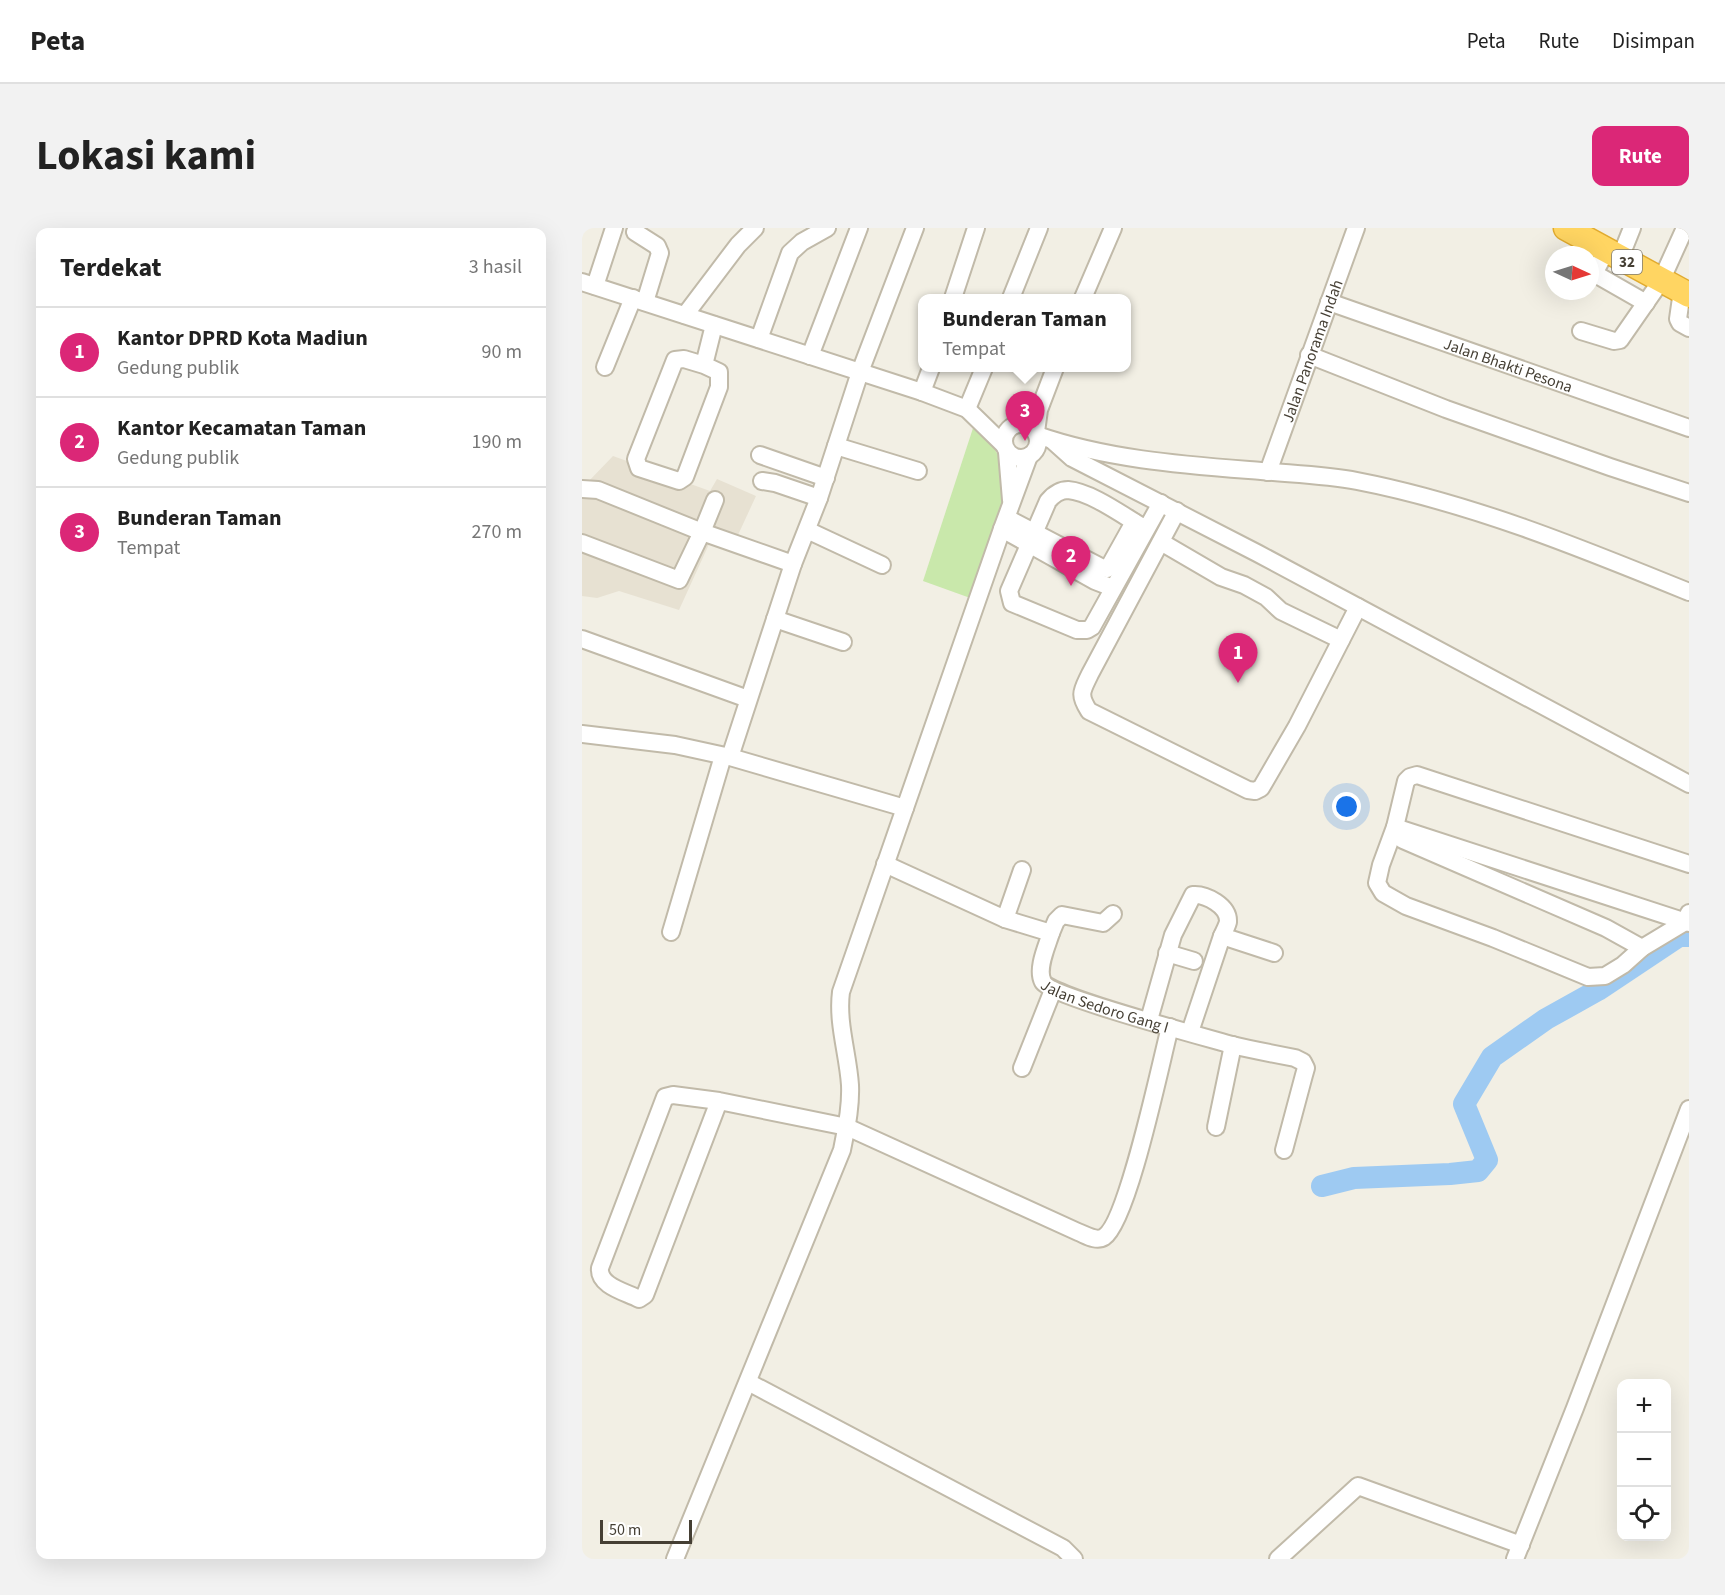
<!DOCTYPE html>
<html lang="id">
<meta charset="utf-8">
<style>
:root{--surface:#fff;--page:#f2f2f2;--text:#222;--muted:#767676;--line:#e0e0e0;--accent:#db2777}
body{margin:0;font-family:"Source Sans 3",sans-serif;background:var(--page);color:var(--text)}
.controls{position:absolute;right:18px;bottom:18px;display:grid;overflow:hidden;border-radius:12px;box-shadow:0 6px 24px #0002}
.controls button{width:54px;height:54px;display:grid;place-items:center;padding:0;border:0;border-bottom:2px solid var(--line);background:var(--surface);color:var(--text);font:30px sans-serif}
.compass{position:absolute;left:963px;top:18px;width:54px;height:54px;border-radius:50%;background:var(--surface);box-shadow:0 6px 24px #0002;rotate:94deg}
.scale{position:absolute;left:18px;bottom:15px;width:92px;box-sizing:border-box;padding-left:6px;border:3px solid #453f34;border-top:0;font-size:16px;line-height:21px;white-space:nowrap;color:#453f34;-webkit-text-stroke:4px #fff;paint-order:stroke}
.you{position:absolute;left:765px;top:579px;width:21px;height:21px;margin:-15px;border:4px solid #fff;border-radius:50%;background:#1a73e8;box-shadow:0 0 0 9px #1a73e833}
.badge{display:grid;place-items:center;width:39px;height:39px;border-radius:50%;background:var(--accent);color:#fff;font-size:20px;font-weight:700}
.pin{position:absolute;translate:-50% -50px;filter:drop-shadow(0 2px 3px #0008)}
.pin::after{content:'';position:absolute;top:32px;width:21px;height:18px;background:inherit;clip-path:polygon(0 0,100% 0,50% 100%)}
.popup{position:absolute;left:336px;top:66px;width:213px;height:78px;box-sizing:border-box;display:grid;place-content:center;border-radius:12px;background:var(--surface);filter:drop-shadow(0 2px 4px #0005);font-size:20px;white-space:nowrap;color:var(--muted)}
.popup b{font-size:22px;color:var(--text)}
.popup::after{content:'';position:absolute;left:50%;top:100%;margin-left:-12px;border:12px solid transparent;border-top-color:var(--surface)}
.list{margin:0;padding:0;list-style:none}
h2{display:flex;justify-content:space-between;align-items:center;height:78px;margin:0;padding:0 24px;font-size:26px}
h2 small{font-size:20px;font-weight:400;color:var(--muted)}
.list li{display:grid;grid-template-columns:39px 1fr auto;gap:18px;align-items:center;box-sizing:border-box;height:90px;padding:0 24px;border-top:2px solid var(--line)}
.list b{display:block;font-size:22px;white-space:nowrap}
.list p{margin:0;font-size:20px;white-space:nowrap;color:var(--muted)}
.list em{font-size:20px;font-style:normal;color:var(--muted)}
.icon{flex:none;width:33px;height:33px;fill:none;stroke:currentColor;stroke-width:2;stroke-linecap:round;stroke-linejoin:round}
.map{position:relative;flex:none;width:1107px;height:1331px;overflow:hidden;border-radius:12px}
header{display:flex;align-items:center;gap:36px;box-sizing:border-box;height:84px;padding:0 30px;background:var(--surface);border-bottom:2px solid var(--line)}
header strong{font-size:28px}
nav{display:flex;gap:33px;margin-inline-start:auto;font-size:21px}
.intro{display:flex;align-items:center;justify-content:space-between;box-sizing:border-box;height:144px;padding:0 36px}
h1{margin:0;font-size:42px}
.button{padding:15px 27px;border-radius:12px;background:var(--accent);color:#fff;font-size:21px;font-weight:700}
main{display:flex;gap:36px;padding:0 36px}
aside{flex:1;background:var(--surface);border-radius:12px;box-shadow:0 6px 24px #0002}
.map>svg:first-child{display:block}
.residential{fill:#e7e1d2}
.green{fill:#c9e8ab}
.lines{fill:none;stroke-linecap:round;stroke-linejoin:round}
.river{stroke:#9ecaf2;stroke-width:22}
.minor-casing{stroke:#c1baa9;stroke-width:20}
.highway-casing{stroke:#e1ab2f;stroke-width:27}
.minor{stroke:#fff;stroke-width:16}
.highway{stroke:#ffd562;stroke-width:24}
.labels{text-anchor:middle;stroke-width:4.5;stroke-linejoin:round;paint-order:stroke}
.shield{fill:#fff;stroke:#7d7971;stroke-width:1.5}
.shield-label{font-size:15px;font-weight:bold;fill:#453f34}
.street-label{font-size:16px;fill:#453f34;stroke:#fff}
</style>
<header>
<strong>Peta</strong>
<nav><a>Peta</a><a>Rute</a><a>Disimpan</a></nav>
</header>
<div class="intro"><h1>Lokasi kami</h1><a class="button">Rute</a></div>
<main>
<aside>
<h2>Terdekat<small>3 hasil</small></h2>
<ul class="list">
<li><span class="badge">1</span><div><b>Kantor DPRD Kota Madiun</b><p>Gedung publik</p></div><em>90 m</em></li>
<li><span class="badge">2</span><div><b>Kantor Kecamatan Taman</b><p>Gedung publik</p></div><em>190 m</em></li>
<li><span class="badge">3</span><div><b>Bunderan Taman</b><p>Tempat</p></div><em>270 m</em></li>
</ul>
</aside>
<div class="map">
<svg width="1107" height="1331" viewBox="0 0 1107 1331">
<rect width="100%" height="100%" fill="#f2efe4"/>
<!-- residential -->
<path class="residential" d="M31 228 128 263 135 251 174 268 156 307 215 328 128 314 97 382 37 363 15 370 0 368V257L4 256Z"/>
<!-- green -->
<path class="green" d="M393 194 403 204 420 234 426 276 391 371 341 353Z"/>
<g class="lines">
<!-- river -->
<path class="river" d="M740 958 772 950 868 946 896 943 905 932 882 876 910 829 964 791 1016 762 1097 708H1107"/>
<!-- minor casing -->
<g class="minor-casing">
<g id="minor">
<path d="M53 4 75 18 78 25 63 74"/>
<path d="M1024 23 1015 40V47L1064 75"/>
<path d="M1038 30 1050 0"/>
<path d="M0 54 340 164 385 181 422 217"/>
<path d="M13 58 32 0"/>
<path d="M1100 63 1096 91 1098 95 1107 100"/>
<path d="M371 70 394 0"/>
<path d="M429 70 457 0"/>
<path d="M501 70 531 0"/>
<path id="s1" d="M747 74 1107 200"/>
<path d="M103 87 156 17 173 0"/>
<path d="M999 103 1032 113 1038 112 1079 53 1103 0"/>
<path d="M177 111 208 25 220 14 245 0"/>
<path d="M727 127 864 181 1028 239 1107 265"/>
<path d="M228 128 277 0"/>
<path d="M122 137 102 131 93 132 54 231 57 240 97 253 103 249 137 159V144L122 137 132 97"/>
<path d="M23 139 51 70"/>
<path d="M340 164 349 140"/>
<path d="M385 181 402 140"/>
<circle cx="439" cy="213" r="17"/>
<path d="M454 204 457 182 473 140"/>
<path d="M455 207C527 232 604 237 679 243 711 246 744 247 775 253 889 275 999 320 1107 364"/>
<path d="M471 213 490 230 675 325 1107 556"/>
<path d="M254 218 336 243"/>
<path d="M425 224 429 272"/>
<path d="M178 227 244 250"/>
<path id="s2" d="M686 244 774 0"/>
<path d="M180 253 193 255 237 270"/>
<path d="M0 261 16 262 120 304 211 336"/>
<path d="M595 283 508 446C500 463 496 466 507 483L666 562 673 563 679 560 715 498 776 379"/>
<path d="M425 290 521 340 525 341 528 337 552 294"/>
<path d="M420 301 513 353 531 360"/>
<path d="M564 301C543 289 510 264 486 262 477 262 471 267 466 273L427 363 430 375 495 402H505L510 399 579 275"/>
<path d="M225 302 300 337"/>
<path d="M579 314 639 349 662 357 684 369 699 383 759 412"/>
<path d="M0 315 97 352 120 304 133 272"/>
<path d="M193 391 261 414"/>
<path d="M0 411 166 471"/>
<path d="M0 506 93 517 148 529 323 580"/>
<path d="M148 529 211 336 237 270 278 144 333 0"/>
<path d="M813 599 1107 695"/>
<path d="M821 612 1024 700 1060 720"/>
<path id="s3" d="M303 636 423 691 469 705C465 718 454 741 461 754 468 768 626 810 650 817 671 822 692 826 713 830L721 834 724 840 722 847 702 922"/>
<path d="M1107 636 835 547 828 549 824 553 813 599 799 637 795 655 801 665 824 678 911 710 1006 749 1023 748 1041 737 1060 720 1103 694 1107 685"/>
<path d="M423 691 440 642"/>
<path d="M89 704 141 528"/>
<path d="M469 705 474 693 480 687 521 695 531 686"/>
<path d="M585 725 612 733"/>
<path d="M567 792 591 707 611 667C624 666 647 678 646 694 645 698 642 704 640 708L692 725"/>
<path d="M608 804 640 708"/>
<path d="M440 840 471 762"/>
<path d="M137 873 91 867 83 869 18 1040C16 1058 44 1064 57 1071L63 1067 137 873 265 899 496 1004C504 1007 514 1014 522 1009 546 994 579 833 588 799"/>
<path d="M634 899 651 817"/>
<path d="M166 1154 481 1320 492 1331"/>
<path d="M93 1331 260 922C264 901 269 880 268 857 266 826 255 795 259 764L420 301 447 228"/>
<path d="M696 1331 776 1258 939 1317"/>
<path d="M933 1331 993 1180 1107 881"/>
</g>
</g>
<!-- highway casing -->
<g class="highway-casing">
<path id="highway" d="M984 0 1107 67"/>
</g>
<!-- minor -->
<use href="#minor" class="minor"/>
<!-- highway -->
<use href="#highway" class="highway"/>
</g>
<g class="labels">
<!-- shield labels -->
<rect class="shield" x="1030" y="22" width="30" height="24" rx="4.5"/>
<g class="shield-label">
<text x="1045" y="39">32</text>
</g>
<!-- street labels -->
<g class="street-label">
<text dy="6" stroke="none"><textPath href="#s2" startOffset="129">Jalan Panorama Indah</textPath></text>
<text dy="6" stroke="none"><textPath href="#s1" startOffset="190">Jalan Bhakti Pesona</textPath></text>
<text dy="6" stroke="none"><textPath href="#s3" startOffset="298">Jalan Sedoro Gang I</textPath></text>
</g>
</g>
</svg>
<div class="controls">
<button>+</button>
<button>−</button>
<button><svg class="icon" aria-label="locate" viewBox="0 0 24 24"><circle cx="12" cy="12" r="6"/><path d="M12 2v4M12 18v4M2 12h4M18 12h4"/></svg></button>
</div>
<svg class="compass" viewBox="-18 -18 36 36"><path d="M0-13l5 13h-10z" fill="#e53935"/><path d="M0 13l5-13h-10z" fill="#767676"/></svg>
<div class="scale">50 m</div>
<div class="you"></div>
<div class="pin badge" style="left:656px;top:455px">1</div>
<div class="pin badge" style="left:489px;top:358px">2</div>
<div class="pin badge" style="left:443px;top:213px">3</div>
<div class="popup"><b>Bunderan Taman</b>Tempat</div>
</div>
</main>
